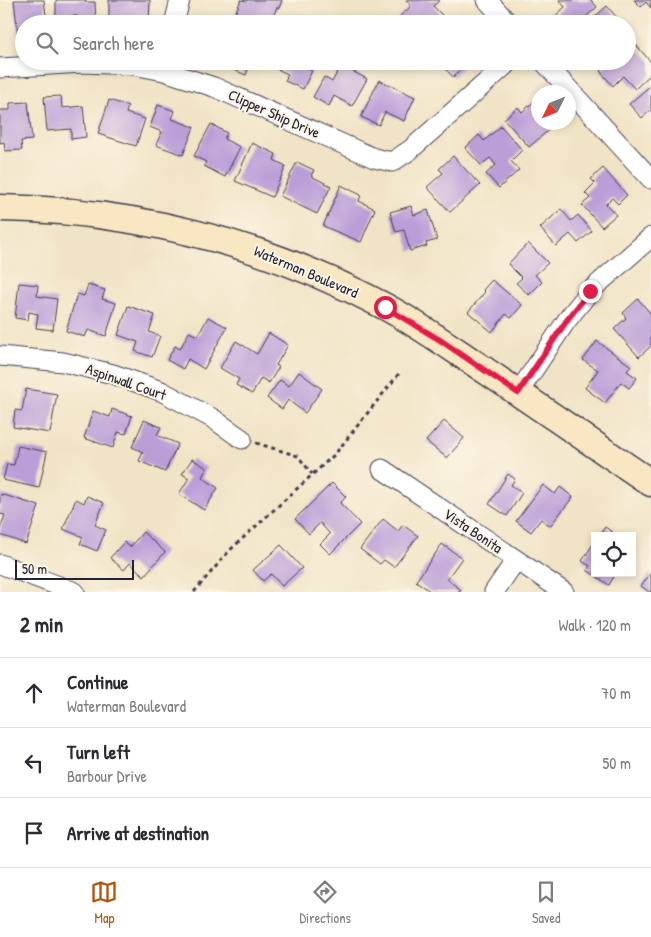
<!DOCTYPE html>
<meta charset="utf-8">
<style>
:root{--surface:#fff;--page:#f7f7f7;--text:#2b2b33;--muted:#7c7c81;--line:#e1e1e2;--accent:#b45309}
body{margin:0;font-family:"Patrick Hand",sans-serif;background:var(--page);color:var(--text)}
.controls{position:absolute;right:15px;bottom:15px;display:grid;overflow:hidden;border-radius:0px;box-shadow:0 2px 8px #0003}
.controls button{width:45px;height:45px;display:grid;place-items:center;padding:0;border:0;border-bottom:1px solid var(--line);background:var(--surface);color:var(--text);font:25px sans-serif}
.compass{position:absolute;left:531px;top:85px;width:45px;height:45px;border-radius:50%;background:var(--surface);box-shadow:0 2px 8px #0003;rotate:227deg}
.scale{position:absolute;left:15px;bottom:12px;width:119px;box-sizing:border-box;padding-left:5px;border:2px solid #22223b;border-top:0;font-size:14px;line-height:18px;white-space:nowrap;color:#22223b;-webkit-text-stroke:4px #fcf5e5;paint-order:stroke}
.stop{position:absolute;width:15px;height:15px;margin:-11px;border:4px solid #e11d48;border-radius:50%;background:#fff}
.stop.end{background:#e11d48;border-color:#fff;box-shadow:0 1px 5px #0008}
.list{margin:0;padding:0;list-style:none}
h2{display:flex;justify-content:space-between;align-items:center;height:65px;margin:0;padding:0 20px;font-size:21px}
h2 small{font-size:16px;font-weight:400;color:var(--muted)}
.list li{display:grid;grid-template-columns:32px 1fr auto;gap:15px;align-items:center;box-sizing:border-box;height:70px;padding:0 20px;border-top:1px solid var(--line)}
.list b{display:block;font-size:19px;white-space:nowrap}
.list p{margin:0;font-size:16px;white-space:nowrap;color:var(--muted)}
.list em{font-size:16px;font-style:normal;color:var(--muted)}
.icon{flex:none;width:28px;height:28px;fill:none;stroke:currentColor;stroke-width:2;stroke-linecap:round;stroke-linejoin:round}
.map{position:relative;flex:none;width:651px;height:592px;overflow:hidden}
.search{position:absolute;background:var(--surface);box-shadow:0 2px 8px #0003;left:15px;right:15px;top:15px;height:55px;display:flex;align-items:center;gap:12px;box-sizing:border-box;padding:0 18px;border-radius:28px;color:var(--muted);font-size:19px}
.sheet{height:275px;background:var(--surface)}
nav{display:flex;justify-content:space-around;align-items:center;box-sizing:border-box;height:70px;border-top:1px solid var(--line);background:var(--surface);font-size:14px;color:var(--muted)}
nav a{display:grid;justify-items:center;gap:2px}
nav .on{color:var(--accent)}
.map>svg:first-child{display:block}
.building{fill:#bb9dd8}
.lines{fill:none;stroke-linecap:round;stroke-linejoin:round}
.minor-casing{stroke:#413f50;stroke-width:21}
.secondary-casing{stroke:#413f50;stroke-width:29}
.path{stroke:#413f50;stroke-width:3;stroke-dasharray:4 4;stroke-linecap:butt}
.minor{stroke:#fff;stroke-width:19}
.secondary{stroke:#f9e7c3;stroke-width:26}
.route{stroke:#e11d48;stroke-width:6}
.labels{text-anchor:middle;stroke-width:4;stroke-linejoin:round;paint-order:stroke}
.street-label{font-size:15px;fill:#22223b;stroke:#fcf5e5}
</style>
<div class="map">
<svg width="651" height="592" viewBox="0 0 651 592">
<rect width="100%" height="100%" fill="#fcf5e5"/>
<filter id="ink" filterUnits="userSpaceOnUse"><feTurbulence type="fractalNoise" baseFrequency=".02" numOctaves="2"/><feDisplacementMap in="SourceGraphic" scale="10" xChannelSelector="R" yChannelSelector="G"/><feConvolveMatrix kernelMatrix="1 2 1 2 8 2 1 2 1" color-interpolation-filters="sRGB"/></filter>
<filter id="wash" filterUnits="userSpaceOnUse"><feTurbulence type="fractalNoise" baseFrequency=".0096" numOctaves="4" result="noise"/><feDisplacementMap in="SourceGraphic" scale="20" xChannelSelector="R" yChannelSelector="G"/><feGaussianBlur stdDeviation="1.12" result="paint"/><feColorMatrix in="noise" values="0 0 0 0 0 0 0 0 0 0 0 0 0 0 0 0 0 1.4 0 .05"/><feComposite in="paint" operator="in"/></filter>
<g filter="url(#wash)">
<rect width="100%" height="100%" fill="#f1e3c5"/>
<g id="blocks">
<!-- building -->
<path class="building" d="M14 0H44L47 24H24V35H18Z
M56 0H85V2H95L96 24H77V16L56 17Z
M109 0H150L149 24H109Z
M241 0 247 1V0H282L279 8 277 7 270 24H253L234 16Z
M406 0H440L433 6 443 16 435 24H406L399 17 411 6Z
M559 0H591L597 7 578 24H556L552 19 565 7Z
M634 0H651V8L646 2 641 7Z
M607 6 618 19 613 24H587Z
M636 45 651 62V74L635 89 623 76 613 86 600 71 611 61H613L615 64 618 61H627V53Z
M213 61H251L246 75Z
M275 61H306L304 67 312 71 303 89 285 81 288 74 272 67Z
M438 61H470L453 77Z
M341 65 367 79 352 106 334 96 329 106 313 97 324 77 332 82Z
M379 80 415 97 404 121 385 112 379 125 361 117Z
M651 85V110L642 118 629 104Z
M61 96 62 108 83 106 86 137 71 139V129L47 131 44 97Z
M538 98V122H558L529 147 504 119 518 107 522 112Z
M109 100 128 106 126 113 145 119 136 146 98 134Z
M28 102 32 140 21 141 22 150 5 151 4 142 0 143V110H10V103Z
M158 105 175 111 172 119 194 127 183 155 156 145 162 132 150 127Z
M211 124 227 133 224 139 240 147 225 177 204 166 206 162 194 156Z
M501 126 522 150 511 161 519 170 499 188 486 174 496 165 490 158 481 165 465 148 479 135 484 141Z
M252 143 276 154 274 160 286 166 272 197 235 181Z
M453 156 480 185 450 212 427 187 443 173 439 169Z
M297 162 314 170 311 176 331 186 317 214 280 196Z
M603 168 627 195 618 204 612 198 606 204 616 215 602 227 582 205 590 198 585 193 595 183 591 179Z
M341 185 361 195 359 201 375 209 361 242 323 226Z
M411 206 414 215 428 210 437 240 426 243 427 246 410 251 404 230 396 232 390 212Z
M561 209 571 221 578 215 592 231 578 243 570 234 556 246 540 228Z
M528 243 548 263 535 275 542 282 529 295 516 283 522 278 508 264Z
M492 280 522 305 511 318 506 314 492 332 468 312 485 292 483 290Z
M19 283 38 285 37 296 57 299 53 330 36 328 38 314 29 312 28 320 15 318Z
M88 285 105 290 102 299 116 303 106 336 88 330 85 337 66 331 77 294 84 296Z
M638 299 651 314V346L639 357 614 329 626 318 623 313Z
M128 306 155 315 149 332 160 336 152 357 135 351 138 342 118 335Z
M208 317 227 327 204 369 188 359 183 369 167 360 175 346 180 349 189 332 198 336Z
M269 333 288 345 276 365 279 367 269 383 261 378 252 394 236 385 239 379 220 368 236 341 257 354Z
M597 341 631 366 627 371 637 378 629 388 621 382 605 403 585 388 598 370 583 360Z
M299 372 322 389 305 413 288 400 282 409 267 398 280 380 289 386Z
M26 389 57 394 50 433 13 427 15 410 22 411Z
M112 409 132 416 126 434 118 432 113 448 84 438 93 411 110 417Z
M144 420 161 427 157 435 178 444 165 472 139 461 143 452 132 447Z
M444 421 464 438 447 458 426 441Z
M18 446 47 452 39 488 3 480 7 464 14 465Z
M192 459 207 468 202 477 218 488 204 510 179 494 189 478 182 474Z
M508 474 515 479 511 485 522 493 507 516 489 504Z
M332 483 346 497 340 503 360 524 330 554 320 544 330 534 320 523 309 534 295 519Z
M543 485 555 494 560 487 573 497 550 526 541 519 531 532 516 521Z
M1 494 39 506 26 544 0 535V529L5 515 0 514V498Z
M87 496 104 503 95 525 106 530 97 551 80 544 83 537 63 529 76 499 84 503Z
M383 519 398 531 403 525 418 536 394 567 384 560 380 564 360 549Z
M605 527 618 536H599Z
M143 532 165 552 144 576 130 563 124 570 110 558 124 542 130 547Z
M595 541V573H616L609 585 587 570 590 566 582 561Z
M442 544 462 558 447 579 461 590 460 592H431L416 581Z
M281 545 302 568 282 586 271 574 263 581 253 570Z
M651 573V592H649L641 586Z"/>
</g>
</g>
<g filter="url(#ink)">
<use href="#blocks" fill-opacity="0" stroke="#413f50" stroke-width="1"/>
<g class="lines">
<!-- minor casing -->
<g class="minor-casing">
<path id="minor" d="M487 0 509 24
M174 24 180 0
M543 61 651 179
M0 68 83 63 133 65 164 71 214 87 374 158 392 162 410 150 510 61
M0 356 63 362 113 374 161 391 212 418 242 439
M518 393 567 320 590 291 651 237
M382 469 564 592
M0 564 75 592
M494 592 516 560"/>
</g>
<!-- secondary casing -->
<g class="secondary-casing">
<path id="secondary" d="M0 208C135 210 264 243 384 306 420 325 454 350 489 373 543 410 597 446 651 483"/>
</g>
<!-- path -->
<path class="path" d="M256 443 298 456 312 474
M194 592 230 550 335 454 401 371"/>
<!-- minor -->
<use href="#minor" class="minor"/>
<!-- secondary -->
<use href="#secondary" class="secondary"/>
</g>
</g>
<g class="lines" filter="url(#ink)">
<!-- route -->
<path class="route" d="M385 307 440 340 518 393 567 320 590 291"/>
</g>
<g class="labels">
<!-- street labels -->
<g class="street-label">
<text transform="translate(274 114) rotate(24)" y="5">Clipper Ship Drive</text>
<text transform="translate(306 272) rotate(23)" y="5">Waterman Boulevard</text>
<text transform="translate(126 382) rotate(19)" y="5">Aspinwall Court</text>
<text transform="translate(473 531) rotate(34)" y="5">Vista Bonita</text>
</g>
</g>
</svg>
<div class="controls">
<button><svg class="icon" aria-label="locate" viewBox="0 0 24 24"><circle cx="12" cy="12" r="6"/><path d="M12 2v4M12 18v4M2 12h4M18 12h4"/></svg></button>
</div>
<svg class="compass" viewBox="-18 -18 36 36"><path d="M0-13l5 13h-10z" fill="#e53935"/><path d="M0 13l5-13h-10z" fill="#7c7c81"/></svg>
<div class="scale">50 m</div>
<div class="stop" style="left:385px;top:307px"></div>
<div class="stop end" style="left:590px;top:291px"></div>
<div class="search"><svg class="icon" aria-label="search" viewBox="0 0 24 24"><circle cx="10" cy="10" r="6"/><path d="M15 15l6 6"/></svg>Search here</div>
</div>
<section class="sheet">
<h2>2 min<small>Walk · 120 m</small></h2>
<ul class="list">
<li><svg class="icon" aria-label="ahead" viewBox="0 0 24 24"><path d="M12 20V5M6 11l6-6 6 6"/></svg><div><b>Continue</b><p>Waterman Boulevard</p></div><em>70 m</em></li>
<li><svg class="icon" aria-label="left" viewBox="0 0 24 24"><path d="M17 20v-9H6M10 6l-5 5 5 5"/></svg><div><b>Turn left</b><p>Barbour Drive</p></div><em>50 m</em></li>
<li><svg class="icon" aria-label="arrive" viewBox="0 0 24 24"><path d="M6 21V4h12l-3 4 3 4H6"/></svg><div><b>Arrive at destination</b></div></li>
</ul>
</section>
<nav>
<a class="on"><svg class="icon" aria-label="map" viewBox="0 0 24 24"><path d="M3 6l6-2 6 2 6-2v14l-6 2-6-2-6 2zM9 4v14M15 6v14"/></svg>Map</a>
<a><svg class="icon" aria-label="directions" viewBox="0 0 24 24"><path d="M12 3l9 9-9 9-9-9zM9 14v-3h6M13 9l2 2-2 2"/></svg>Directions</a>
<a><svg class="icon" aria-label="saved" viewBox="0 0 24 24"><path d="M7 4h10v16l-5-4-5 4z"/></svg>Saved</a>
</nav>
